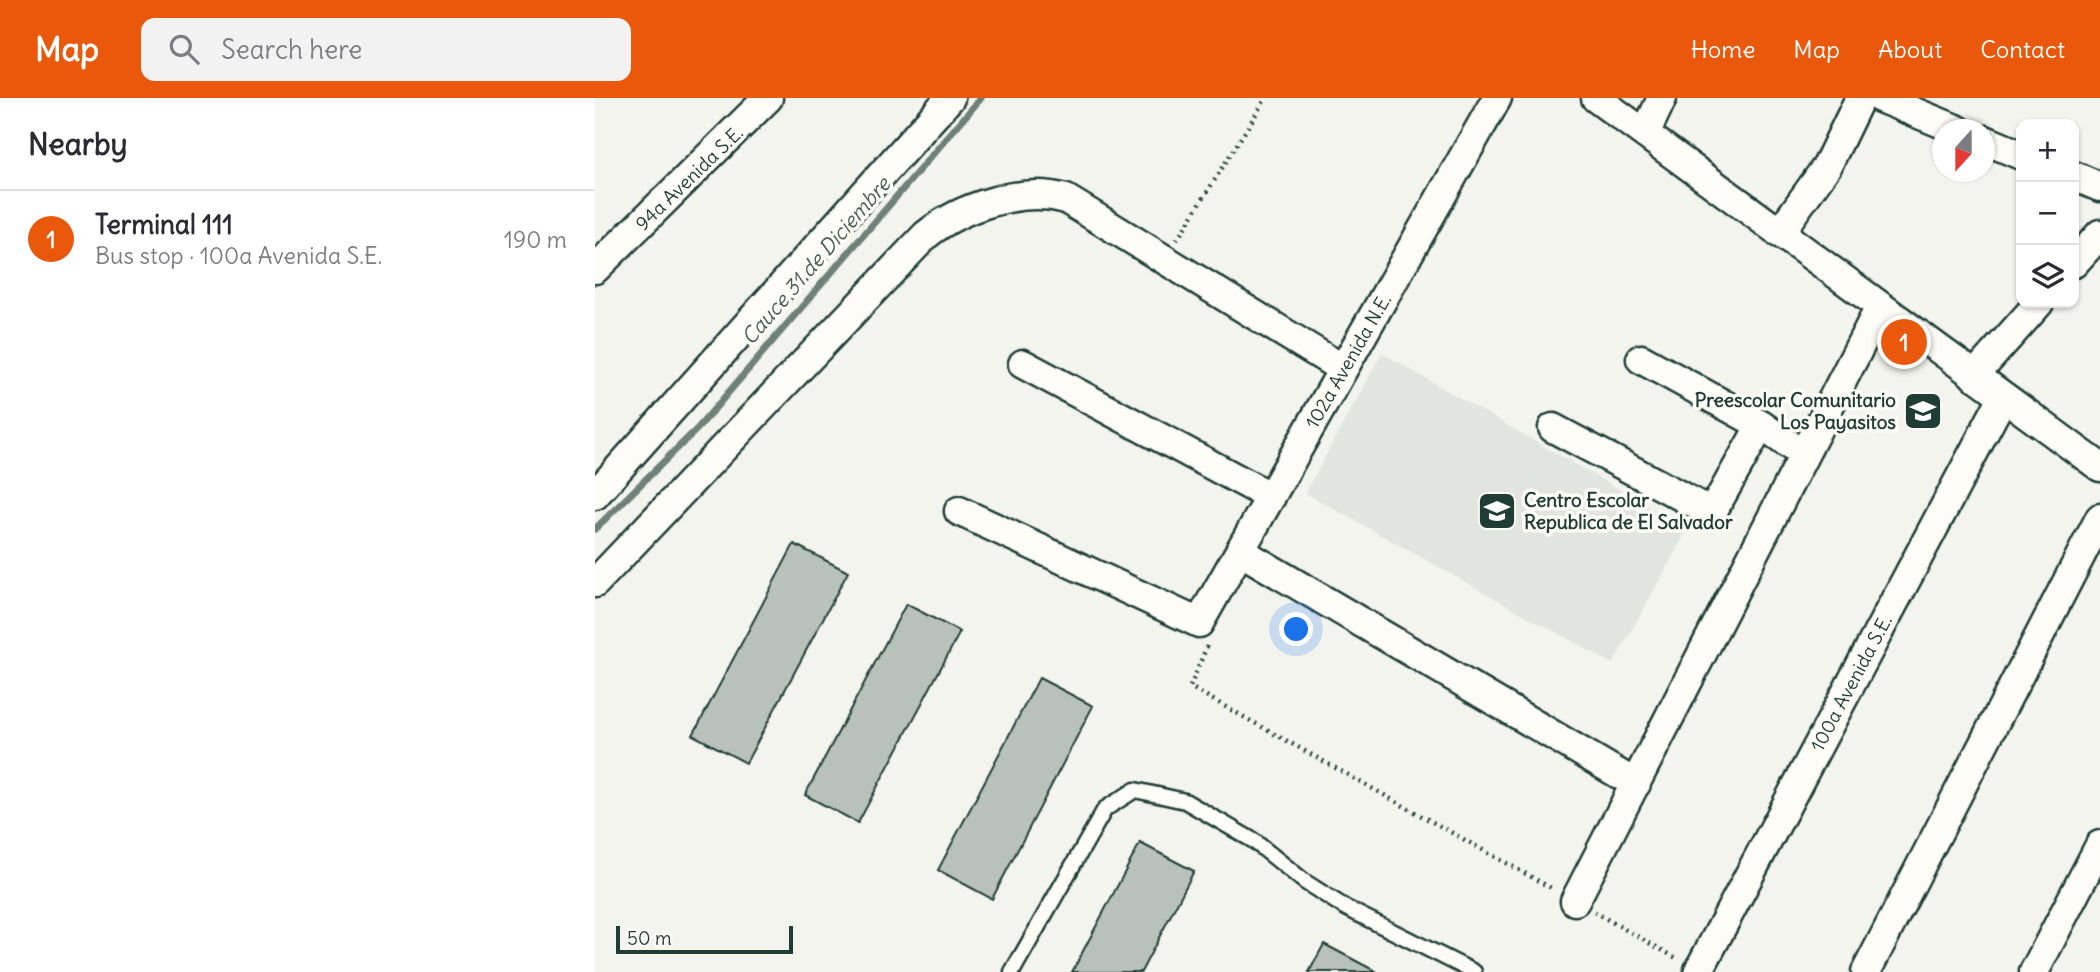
<!DOCTYPE html>
<meta charset="utf-8">
<style>
:root{--surface:#fff;--page:#f2f2f3;--text:#2b2b33;--muted:#7c7c81;--line:#e1e1e2;--accent:#ea580c}
body{margin:0;font-family:Delius,sans-serif;background:var(--page);color:var(--text)}
.controls{position:absolute;right:21px;top:21px;display:grid;overflow:hidden;border-radius:14px;box-shadow:0 2px 5px #0004}
.controls button{width:63px;height:63px;display:grid;place-items:center;padding:0;border:0;border-bottom:2px solid var(--line);background:var(--surface);color:var(--text);font:35px sans-serif}
.compass{position:absolute;left:1337px;top:21px;width:63px;height:63px;border-radius:50%;background:var(--surface);box-shadow:0 2px 5px #0004;rotate:201deg}
.scale{position:absolute;left:21px;bottom:18px;width:177px;box-sizing:border-box;padding-left:7px;border:4px solid #1f3d34;border-top:0;font-size:19px;line-height:24px;white-space:nowrap;color:#1f3d34;-webkit-text-stroke:5px #fdfcf7;paint-order:stroke}
.you{position:absolute;left:702px;top:532px;width:24px;height:24px;margin:-18px;border:5px solid #fff;border-radius:50%;background:#1a73e8;box-shadow:0 0 0 10px #1a73e833}
.badge{display:grid;place-items:center;width:46px;height:46px;border-radius:50%;background:var(--accent);color:#fff;font-size:23px;font-weight:700}
.pin{position:absolute;translate:-50% -50%;border:4px solid #fff;box-shadow:0 2px 7px #0006}
.list{margin:0;padding:0;list-style:none}
h2{display:flex;justify-content:space-between;align-items:center;height:91px;margin:0;padding:0 28px;font-size:30px}
h2 small{font-size:23px;font-weight:400;color:var(--muted)}
.list li{display:grid;grid-template-columns:46px 1fr auto;gap:21px;align-items:center;box-sizing:border-box;height:98px;padding:0 28px;border-top:2px solid var(--line)}
.list b{display:block;font-size:26px;white-space:nowrap}
.list p{margin:0;font-size:23px;white-space:nowrap;color:var(--muted)}
.list em{font-size:23px;font-style:normal;color:var(--muted)}
.icon{flex:none;width:38px;height:38px;fill:none;stroke:currentColor;stroke-width:2;stroke-linecap:round;stroke-linejoin:round}
.map{position:relative;flex:none;width:1505px;height:874px;overflow:hidden}
header{display:flex;align-items:center;gap:42px;box-sizing:border-box;height:98px;padding:0 35px;background:var(--accent);color:#fff}
header strong{font-size:33px}
nav{display:flex;gap:38px;margin-inline-start:auto;font-size:24px}
.search{width:490px;height:63px;background:var(--page);display:flex;align-items:center;gap:18px;box-sizing:border-box;padding:0 24px;border-radius:14px;color:var(--muted);font-size:26px}
main{display:flex}
aside{flex:1;background:var(--surface)}
.map>svg:first-child{display:block}
.built{fill:#e2e5df}
.lines{fill:none;stroke-linecap:round;stroke-linejoin:round}
.stream{stroke:#6e8179;stroke-width:7}
.building{fill:#b9c1bb;stroke:#1f3d34;stroke-width:2}
.lane-casing{stroke:#1f3d34;stroke-width:19}
.street-casing{stroke:#1f3d34;stroke-width:33}
.path{stroke:#1f3d34;stroke-width:4.5;stroke-dasharray:2 5;stroke-linecap:butt}
.lane{stroke:#fdfcf7;stroke-width:14}
.street{stroke:#fdfcf7;stroke-width:28}
.labels{text-anchor:middle;stroke-width:7;stroke-linejoin:round;paint-order:stroke}
.street-label{font-size:19px;fill:#1f3d34;stroke:#fdfcf7}
.poi-label{font-size:19px;font-weight:bold;fill:#1f3d34;stroke:#fdfcf7;text-anchor:end}
.water-label{font-size:21px;font-style:italic;fill:#475f56;stroke:#fdfcf7}
</style>
<header>
<strong>Map</strong>
<div class="search"><svg class="icon" aria-label="search" viewBox="0 0 24 24"><circle cx="10" cy="10" r="6"/><path d="M15 15l6 6"/></svg>Search here</div>
<nav><a>Home</a><a>Map</a><a>About</a><a>Contact</a></nav>
</header>
<main>
<aside>
<h2>Nearby<small></small></h2>
<ul class="list">
<li><span class="badge">1</span><div><b>Terminal 111</b><p>Bus stop · 100a Avenida S.E.</p></div><em>190 m</em></li>
</ul>
</aside>
<div class="map">
<svg width="1505" height="874" viewBox="0 0 1505 874">
<rect width="100%" height="100%" fill="#f4f4ef"/>
<filter id="ink" filterUnits="userSpaceOnUse"><feTurbulence type="fractalNoise" baseFrequency=".0143" numOctaves="2"/><feDisplacementMap in="SourceGraphic" scale="14" xChannelSelector="R" yChannelSelector="G"/><feConvolveMatrix kernelMatrix="1 2 1 2 8 2 1 2 1" color-interpolation-filters="sRGB"/></filter>
<g filter="url(#ink)">
<!-- built -->
<path class="built" d="M787 255 1093 431 1018 566 710 395Z"/>
<g class="lines">
<!-- stream -->
<path class="stream" d="M0 431 103 330 386 0"/>
</g>
<!-- building -->
<path class="building" d="M199 446 253 474 151 665 98 637Z
M311 506 365 534 263 725 210 697Z
M444 580 498 608 397 801 343 772Z
M545 745 599 773 546 874H477Z
M729 846 782 874H714Z"/>
<g class="lines">
<!-- lane casing -->
<g class="lane-casing">
<path id="lane" d="M417 874 510 711 540 692 590 703 659 743 710 784 751 810 879 874"/>
</g>
<!-- street casing -->
<g class="street-casing">
<path id="street" d="M1001 0 1505 369
M1285 0 1363 32
M1050 36 1067 0
M1390 42 1426 57
M1479 78 1505 89
M1184 135 1232 68 1265 0
M1479 165 1505 136
M0 171 173 0
M1046 261 1166 327 1208 356
M428 266 676 399
M1379 278 1444 205
M958 330 1114 413 1120 409 1166 327
M0 397 355 0
M364 413 604 525 902 0
M645 453 1041 686
M0 485 331 137C365 109 428 88 471 101L748 271
M980 803 1285 209
M1104 872 1408 299
M1271 874 1505 420
M1439 874 1505 747"/>
</g>
<!-- path -->
<path class="path" d="M582 142 671 0
M612 548 595 589 958 791
M999 814 1083 861"/>
<!-- lane -->
<use href="#lane" class="lane"/>
<!-- street -->
<use href="#street" class="street"/>
</g>
</g>
<!-- icons -->
<defs>
<g id="school-square" transform="scale(2.0125)"><rect x="-9" y="-9" width="18" height="18" rx="4" fill="#1f3d34" stroke="#fdfcf7"/><path d="M0-5L7-2L0 1L-7-2ZM-4 1L0 2.5L4 1V4Q0 6-4 4Z" fill="#fff"/></g>
</defs>
<g fill-rule="evenodd">
<use href="#school-square" x="1328" y="313"/>
<use href="#school-square" x="902" y="413"/>
</g>
<g class="labels">
<!-- street labels -->
<g class="street-label">
<text transform="translate(94 80) rotate(-44)" y="7">94a Avenida S.E.</text>
<text transform="translate(753 263) rotate(-60)" y="7">102a Avenida N.E.</text>
<text transform="translate(1256 585) rotate(-62)" y="7">100a Avenida S.E.</text>
</g>
<!-- poi labels -->
<g class="poi-label">
<text x="1301" y="309">Preescolar Comunitario<tspan x="1301" dy="22">Los Payasitos</tspan></text>
<text x="929" y="409" text-anchor="start">Centro Escolar<tspan x="929" dy="22">Republica de El Salvador</tspan></text>
</g>
<!-- water labels -->
<g class="water-label">
<text transform="translate(221 163) rotate(-49)" y="7">Cauce 31 de Diciembre</text>
</g>
</g>
</svg>
<div class="controls">
<button>+</button>
<button>−</button>
<button><svg class="icon" aria-label="layers" viewBox="0 0 24 24"><path d="M12 4l9 5-9 5-9-5zM3 14l9 5 9-5"/></svg></button>
</div>
<svg class="compass" viewBox="-18 -18 36 36"><path d="M0-13l5 13h-10z" fill="#e53935"/><path d="M0 13l5-13h-10z" fill="#7c7c81"/></svg>
<div class="scale">50 m</div>
<div class="you"></div>
<div class="pin badge" style="left:1309px;top:244px">1</div>
</div>
</main>
